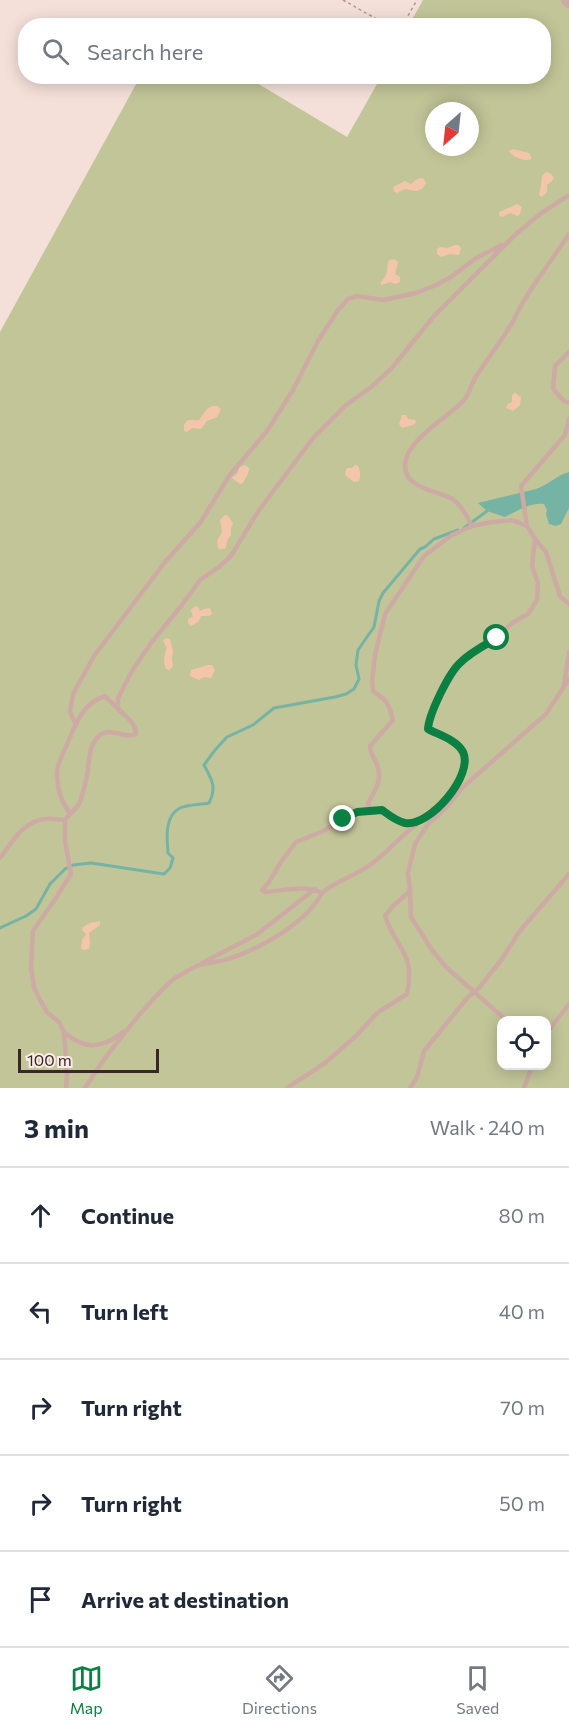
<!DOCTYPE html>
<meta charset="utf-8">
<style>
:root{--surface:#fff;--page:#f6f6f7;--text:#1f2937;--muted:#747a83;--line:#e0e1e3;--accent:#0b8043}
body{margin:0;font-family:Commissioner,sans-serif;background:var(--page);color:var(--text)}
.controls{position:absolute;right:18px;bottom:18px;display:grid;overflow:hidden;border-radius:12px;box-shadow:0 3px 15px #0003}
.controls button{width:54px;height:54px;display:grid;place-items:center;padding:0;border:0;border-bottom:2px solid var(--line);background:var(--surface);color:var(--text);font:30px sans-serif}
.compass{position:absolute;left:425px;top:102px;width:54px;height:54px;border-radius:50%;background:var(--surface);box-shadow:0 3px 15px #0003;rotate:207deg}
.scale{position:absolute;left:18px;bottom:15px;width:141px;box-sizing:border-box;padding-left:6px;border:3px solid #382726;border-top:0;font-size:16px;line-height:21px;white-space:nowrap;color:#382726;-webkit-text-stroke:4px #fbebe6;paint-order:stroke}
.stop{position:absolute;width:18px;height:18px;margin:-14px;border:4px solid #0b8043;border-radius:50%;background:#fff}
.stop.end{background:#0b8043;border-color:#fff;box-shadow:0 2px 6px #0008}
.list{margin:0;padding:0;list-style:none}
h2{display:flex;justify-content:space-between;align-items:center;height:78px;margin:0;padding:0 24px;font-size:26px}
h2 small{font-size:20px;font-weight:400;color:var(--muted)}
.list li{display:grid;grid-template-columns:39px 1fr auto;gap:18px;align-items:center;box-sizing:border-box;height:96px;padding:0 24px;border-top:2px solid var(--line)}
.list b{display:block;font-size:22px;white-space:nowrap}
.list em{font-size:20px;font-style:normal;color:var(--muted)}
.icon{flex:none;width:33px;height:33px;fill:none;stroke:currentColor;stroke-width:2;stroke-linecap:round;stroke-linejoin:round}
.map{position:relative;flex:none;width:569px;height:1088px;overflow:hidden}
.search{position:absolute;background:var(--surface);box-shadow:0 3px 15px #0003;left:18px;right:18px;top:18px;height:66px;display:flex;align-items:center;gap:15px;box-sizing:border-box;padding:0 21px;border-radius:24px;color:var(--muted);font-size:22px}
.sheet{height:558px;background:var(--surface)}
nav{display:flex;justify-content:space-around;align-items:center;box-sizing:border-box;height:84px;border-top:2px solid var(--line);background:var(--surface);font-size:16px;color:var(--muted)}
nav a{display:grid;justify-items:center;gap:3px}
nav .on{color:var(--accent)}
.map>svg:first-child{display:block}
.green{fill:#c2c598;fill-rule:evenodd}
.sand{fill:#f3c6ac}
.water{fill:#75b4a4}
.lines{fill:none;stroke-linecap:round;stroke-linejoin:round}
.stream{stroke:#75b4a4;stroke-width:3}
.path{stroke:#b9948e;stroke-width:1.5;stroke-dasharray:3 3;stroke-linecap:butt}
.service{stroke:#cdaba4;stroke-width:4.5}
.minor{stroke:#cdaba4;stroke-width:9}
.route{stroke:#0b8043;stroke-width:8}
</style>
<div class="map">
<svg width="569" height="1088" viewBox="0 0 569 1088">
<rect width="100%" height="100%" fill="#f4e0d9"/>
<!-- green -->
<path class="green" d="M423 0H569V1088H0V332L140 77H247L347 137 381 77 544 76V26L409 25ZM434 111H470V147H434ZM502 1020H546V1066H502Z"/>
<!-- sand -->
<path class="sand" d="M513 149 529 153 531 156V159C525 162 512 157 509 151Z
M546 172 551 174 554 178 552 181 547 185V192L542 197 539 195C540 188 542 183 542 176Z
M422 178 424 179 426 183 422 189 416 191 405 189 397 193 394 191 393 187 405 181 411 184 417 179Z
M517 204 522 207 520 214 518 216 510 213 502 217 499 215V212C506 209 511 207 517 204Z
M455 245H458L461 248 459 255 450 254 441 257 437 254V249L440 247 447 248Z
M394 259 398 262 395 274 400 277V282L396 284 390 282 381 285V282C391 270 385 271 389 260Z
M515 393 521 397 520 405 513 411 506 408 508 404 512 402V395Z
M212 406H217L221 409 217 417 207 421 201 429 192 428 187 432 184 431V425C188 417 192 421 199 420L207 409Z
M402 415H406L408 419 415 420 416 422 413 425 402 428 399 424Z
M245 465 249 468C249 475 245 478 243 483L240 484 232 478 237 474 240 467Z
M355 465 358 466C360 470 361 476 359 481L354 482 346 476 345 473 347 468H352Z
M225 515 228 516 233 523 231 528V535L228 539 225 549H218L217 541 222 532 220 520Z
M195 606 198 607 200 611 204 609 210 608 212 614 209 616H201L198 622 191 626 188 623V619L193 617 191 610Z
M166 638 170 639 173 651 172 659 173 666 169 670 166 669C163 664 164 654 167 648L163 641Z
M208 665H212L215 670 211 678 204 677 199 680 190 676 191 670Z
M100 921V925L89 933 90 943 89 949 83 950 81 948 82 940 86 934 82 930 83 927 90 923Z"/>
<!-- water -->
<path class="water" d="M569 472V508L561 524 556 526 549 524 546 514 547 510 544 504C531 502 517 511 505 517L487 511 478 503 536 489C548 485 557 475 569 472Z"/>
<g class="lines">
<!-- stream -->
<path class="stream" d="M464 528 487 511
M0 928 26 916 36 909 50 884 65 869 73 865 91 863 164 874 170 868 173 858 168 853C167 839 164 816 180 808 188 804 200 805 209 803 217 787 212 780 204 765L215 750 227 737 253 725 274 708 335 697 346 694 354 689 359 679 356 665 358 650 374 627 379 601 383 593 420 549 425 547 434 539 458 530"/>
<!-- path -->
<path class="path" d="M343 0 389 26
M402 26 417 0"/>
<!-- service -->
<path class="service" d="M569 352 555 366 553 389 564 401 569 403
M472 526C468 518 462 506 454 500 441 492 414 489 407 475 394 445 449 418 464 400 469 394 471 386 474 380 486 360 501 342 512 323 516 316 519 309 523 302 537 279 554 257 569 234
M535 539 546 552 560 596 569 604
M564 685 569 652
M75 723 70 712 73 694 94 656 165 562 200 523 229 476 267 431 293 390 318 341 338 310 348 299 357 296 383 300 416 293 436 285 451 277 476 258 502 245
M371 811 368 803C375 791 383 779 377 765 374 757 370 754 370 746L393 720C389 704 387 700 373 691L372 682 375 655 385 614 424 556 452 535 472 526 492 522 512 520 527 526
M70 813C61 802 57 787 57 773 57 765 61 758 64 751 75 728 79 705 105 696L118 709
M0 858C12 842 24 820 46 819 52 818 59 820 65 820
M410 891 411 917 432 950 446 967 506 1020
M322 893C337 880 355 876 370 865 388 852 402 834 420 822
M202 963 256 935 315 889
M64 1032C84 1050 102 1049 123 1032
M546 1034 569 1004
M66 1088 67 1073 64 1032 59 1022 47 1012 40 1000 34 987 31 968 33 931 54 901 71 874 65 841V820C69 814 77 809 80 802 82 795 85 787 86 780 90 765 87 745 100 735 111 726 124 740 136 734 136 724 125 715 118 709V698L132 671 151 643 181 606 200 580 219 567 231 556 257 513 313 438 345 406 371 387 391 369 434 316 516 234 540 214 569 195
M85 1088C101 1062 120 1038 140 1014 151 1002 162 988 175 978 182 974 192 968 199 965 210 962 221 962 231 958 263 947 306 923 322 893 306 884 283 891 265 892L262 890 269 882 281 862 296 842 323 831 357 811 382 809C389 815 396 821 405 823 430 828 474 775 463 752 457 740 439 734 428 729L429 721 435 705 460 663 497 638 512 623 528 614 537 600 538 583 532 566 535 539 527 526 521 486 565 435 569 419
M287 1088 325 1063 357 1035 377 1013 407 994C416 953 396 949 385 916L392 907 410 891 408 873 415 844 428 824 446 808 462 788 546 714 569 679
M410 1088 417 1077 424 1051 468 997 479 988 502 959 519 932 569 874
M524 1088 532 1066"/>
<!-- minor -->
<path class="minor" d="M565 0 569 4"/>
</g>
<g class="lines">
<!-- route -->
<path class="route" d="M343 819 357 812 382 810C389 815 396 821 405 823 430 827 474 775 463 752 457 740 439 735 428 729 429 714 449 672 461 662 471 652 485 645 497 638"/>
</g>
</svg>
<div class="controls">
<button><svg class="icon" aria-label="locate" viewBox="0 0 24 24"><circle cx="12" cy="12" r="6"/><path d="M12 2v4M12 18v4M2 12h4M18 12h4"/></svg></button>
</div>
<svg class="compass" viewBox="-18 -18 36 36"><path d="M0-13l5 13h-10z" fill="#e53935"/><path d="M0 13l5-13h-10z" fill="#747a83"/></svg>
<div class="scale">100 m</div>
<div class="stop" style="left:497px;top:638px"></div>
<div class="stop end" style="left:343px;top:819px"></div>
<div class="search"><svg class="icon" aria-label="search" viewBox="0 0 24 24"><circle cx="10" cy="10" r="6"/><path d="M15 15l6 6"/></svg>Search here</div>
</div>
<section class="sheet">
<h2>3 min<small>Walk · 240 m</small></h2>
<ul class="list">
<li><svg class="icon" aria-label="ahead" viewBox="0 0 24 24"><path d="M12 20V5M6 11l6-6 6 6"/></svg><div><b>Continue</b></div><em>80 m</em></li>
<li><svg class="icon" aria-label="left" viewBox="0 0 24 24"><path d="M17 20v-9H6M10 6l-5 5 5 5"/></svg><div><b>Turn left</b></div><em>40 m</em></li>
<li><svg class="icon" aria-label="right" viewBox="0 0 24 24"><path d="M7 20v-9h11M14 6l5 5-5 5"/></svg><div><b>Turn right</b></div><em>70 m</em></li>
<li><svg class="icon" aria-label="right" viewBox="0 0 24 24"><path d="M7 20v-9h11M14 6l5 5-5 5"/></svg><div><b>Turn right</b></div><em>50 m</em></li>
<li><svg class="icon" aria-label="arrive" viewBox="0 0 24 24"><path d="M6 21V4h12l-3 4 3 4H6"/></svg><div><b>Arrive at destination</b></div></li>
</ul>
</section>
<nav>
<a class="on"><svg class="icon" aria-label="map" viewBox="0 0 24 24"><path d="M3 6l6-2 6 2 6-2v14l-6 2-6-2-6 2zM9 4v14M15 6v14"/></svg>Map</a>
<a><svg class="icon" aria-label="directions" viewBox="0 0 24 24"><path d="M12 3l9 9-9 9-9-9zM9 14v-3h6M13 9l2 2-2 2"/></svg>Directions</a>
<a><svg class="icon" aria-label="saved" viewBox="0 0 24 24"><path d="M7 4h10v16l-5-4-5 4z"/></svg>Saved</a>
</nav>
